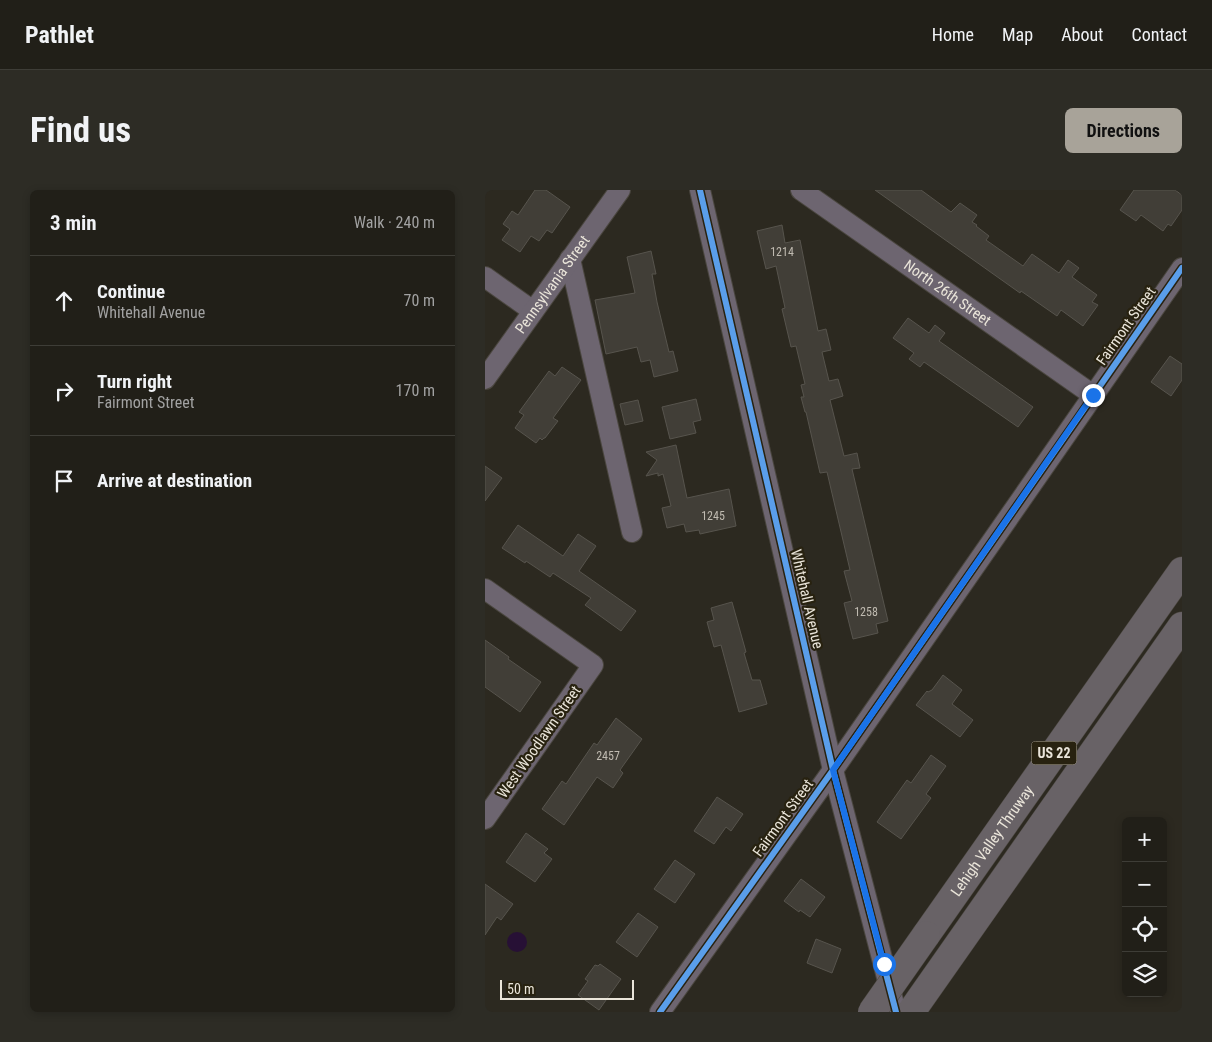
<!DOCTYPE html>
<meta charset="utf-8">
<style>
:root{--surface:#211f18;--page:#2d2c25;--text:#f1f3f6;--muted:#a2a2a2;--line:#3e3d37;--accent:#a8a399}
body{margin:0;font-family:"Roboto Condensed",sans-serif;background:var(--page);color:var(--text)}
.controls{position:absolute;right:15px;bottom:15px;display:grid;overflow:hidden;border-radius:8px;box-shadow:0 2px 8px #0003}
.controls button{width:45px;height:45px;display:grid;place-items:center;padding:0;border:0;border-bottom:1px solid var(--line);background:var(--surface);color:var(--text);font:25px sans-serif}
.scale{position:absolute;left:15px;bottom:12px;width:134px;box-sizing:border-box;padding-left:5px;border:2px solid #eae5da;border-top:0;font-size:14px;line-height:18px;white-space:nowrap;color:#eae5da;-webkit-text-stroke:4px #282210;paint-order:stroke}
.stop{position:absolute;width:15px;height:15px;margin:-11px;border:4px solid #1a73e8;border-radius:50%;background:#fff}
.stop.end{background:#1a73e8;border-color:#fff;box-shadow:0 1px 5px #0008}
.list{margin:0;padding:0;list-style:none}
h2{display:flex;justify-content:space-between;align-items:center;height:65px;margin:0;padding:0 20px;font-size:21px}
h2 small{font-size:16px;font-weight:400;color:var(--muted)}
.list li{display:grid;grid-template-columns:32px 1fr auto;gap:15px;align-items:center;box-sizing:border-box;height:90px;padding:0 20px;border-top:1px solid var(--line)}
.list b{display:block;font-size:19px;white-space:nowrap}
.list p{margin:0;font-size:16px;white-space:nowrap;color:var(--muted)}
.list em{font-size:16px;font-style:normal;color:var(--muted)}
.icon{flex:none;width:28px;height:28px;fill:none;stroke:currentColor;stroke-width:2;stroke-linecap:round;stroke-linejoin:round}
.map{position:relative;flex:none;width:697px;height:822px;overflow:hidden;border-radius:8px}
header{display:flex;align-items:center;gap:30px;box-sizing:border-box;height:70px;padding:0 25px;background:var(--surface);border-bottom:1px solid var(--line)}
header strong{font-size:24px}
nav{display:flex;gap:28px;margin-inline-start:auto;font-size:18px}
.intro{display:flex;align-items:center;justify-content:space-between;box-sizing:border-box;height:120px;padding:0 30px}
h1{margin:0;font-size:35px}
.button{padding:12px 22px;border-radius:8px;background:var(--accent);color:#111;font-size:18px;font-weight:700}
main{display:flex;gap:30px;padding:0 30px}
aside{flex:1;background:var(--surface);border-radius:8px;box-shadow:0 2px 8px #0003}
.map>svg:first-child{display:block}
.water{fill:#271035}
.building{fill:#413e37;stroke:#57544d}
.lines{fill:none;stroke-linecap:round;stroke-linejoin:round}
.minor-casing{stroke:#4a463f;stroke-width:22}
.highway-casing{stroke:#4a463f;stroke-width:29}
.minor{stroke:#6d6570;stroke-width:20}
.highway{stroke:#686266;stroke-width:28}
.highway-bridge-casing{stroke:#4a463f;stroke-width:29;stroke-linecap:butt}
.highway-bridge{stroke:#686266;stroke-width:28}
.cycleway-casing{stroke:#282210;stroke-width:9}
.cycleway{stroke:#5a9eea;stroke-width:6}
.route{stroke:#1a73e8;stroke-width:6}
.labels{text-anchor:middle;stroke-width:4.5;stroke-linejoin:round;paint-order:stroke}
.number-label{font-size:12px;fill:#c0bbb1}
.shield{fill:#282210;stroke:#b0aa9d;stroke-width:1}
.shield-label{font-size:14px;font-weight:bold;fill:#eae5da}
.street-label{font-size:15px;fill:#eae5da;stroke:#282210}
</style>
<header>
<strong>Pathlet</strong>
<nav><a>Home</a><a>Map</a><a>About</a><a>Contact</a></nav>
</header>
<div class="intro"><h1>Find us</h1><a class="button">Directions</a></div>
<main>
<aside>
<h2>3 min<small>Walk · 240 m</small></h2>
<ul class="list">
<li><svg class="icon" aria-label="ahead" viewBox="0 0 24 24"><path d="M12 20V5M6 11l6-6 6 6"/></svg><div><b>Continue</b><p>Whitehall Avenue</p></div><em>70 m</em></li>
<li><svg class="icon" aria-label="right" viewBox="0 0 24 24"><path d="M7 20v-9h11M14 6l5 5-5 5"/></svg><div><b>Turn right</b><p>Fairmont Street</p></div><em>170 m</em></li>
<li><svg class="icon" aria-label="arrive" viewBox="0 0 24 24"><path d="M6 21V4h12l-3 4 3 4H6"/></svg><div><b>Arrive at destination</b></div></li>
</ul>
</aside>
<div class="map">
<svg width="697" height="822" viewBox="0 0 697 822">
<rect width="100%" height="100%" fill="#2c2920"/>
<!-- water -->
<path class="water" d="M22 752a10 10 0 1 1 20 0a10 10 0 1 1-20 0Z"/>
<!-- building -->
<path class="building" d="M50 0H61L85 17 67 43 62 40 54 51 46 46 35 62 17 50 25 39 18 34 27 21 33 25Z
M390 0H436L466 22 475 13 492 25 487 32 492 35 491 36 504 46 501 50 538 76 547 64 574 83 583 70 594 78 587 87 612 105 607 112 613 115 598 136 576 120 572 126 536 101 535 103Z
M649 0H690L697 5V20L686 36 683 34 678 41 656 25 651 31 635 20Z
M297 35 300 53 315 50 333 141 341 139 346 160 337 162 344 191 353 189 358 206 345 210 359 266 372 263 375 278 367 279 403 431 391 434 393 443 368 449 359 413 367 411 359 381 365 380 353 329 342 282 335 283 321 222H320L316 207H319L316 195 320 194 311 156 306 157 297 119 300 118 291 76 281 79 272 41Z
M166 61 171 84H167L172 112 184 162 188 161 193 181 169 187 165 170 156 172 152 157 121 164 110 110 150 103 142 67Z
M423 128 444 143 450 135 460 143 454 151 548 217 533 237 439 172 435 177 424 169 429 163 408 148Z
M685 166 697 174V190L686 206 666 192Z
M77 177 96 190 68 228 73 231 60 248H59L57 250 55 248 51 253 30 238 39 225 34 222 64 181 70 186Z
M211 209 216 230 208 232 211 243 185 249 177 217Z
M153 210 158 231 140 235 135 214Z
M191 255 202 308 244 299 251 336 215 344 214 340 201 342 199 334 182 338 177 318 186 316 178 284 173 286V283L161 286 172 270 161 262Z
M0 276 17 288 0 311Z
M33 335 78 366 93 344 111 356 94 381 151 421 136 441 100 415 106 408 68 383 65 387 41 371 40 373 17 358Z
M247 412 261 462 259 463 267 490H275L282 514 254 522 236 455 229 457 222 432 229 430 226 418Z
M0 450 24 467 23 469 56 492 35 522 0 497Z
M458 485 477 500 467 514 488 530 475 547 431 515 442 501 443 502 447 500Z
M131 528 157 549 135 580 138 583 128 598 112 587 79 635 57 619 77 591 81 594 109 553 112 555Z
M446 565 461 576 441 604 446 608 416 649 392 632 422 590 426 593Z
M232 607 258 624 246 641 241 637 229 654 209 641Z
M41 643 63 659 59 663 67 669 50 692 21 672Z
M190 670 210 684 190 713 169 699Z
M316 689 340 707 325 727 315 720 314 722 299 711Z
M0 694 28 714 16 730 12 727 0 745Z
M153 723 173 737 152 767 131 752Z
M331 749 356 759 347 783 322 773Z
M115 774 136 789 114 820 93 805 103 791 100 789 110 775 113 776Z"/>
<g class="lines">
<!-- minor casing -->
<g class="minor-casing">
<g id="minor">
<path d="M215 0 348 580 411 822"/>
<path id="s1" d="M316 0 608 205"/>
<path d="M85 69 147 342"/>
<path d="M0 87 48 121"/>
<path id="s2" d="M0 189 135 0"/>
<path d="M0 399 108 475 0 629"/>
<path d="M175 822 348 580 697 78"/>
</g>
</g>
<!-- highway casing -->
<g class="highway-casing">
<g id="highway">
<path id="s3" d="M441 745 697 381"/>
<path d="M426 822 697 436"/>
</g>
</g>
<!-- minor -->
<use href="#minor" class="minor"/>
<!-- highway -->
<use href="#highway" class="highway"/>
<!-- highway-bridge casing -->
<g class="highway-bridge-casing">
<path id="highway-bridge" d="M387 822 441 745"/>
</g>
<!-- highway-bridge -->
<use href="#highway-bridge" class="highway-bridge"/>
<!-- cycleway casing -->
<g class="cycleway-casing">
<path id="cycleway" d="M215 0 348 580 411 822
M175 822 348 580 697 78"/>
</g>
<!-- cycleway -->
<use href="#cycleway" class="cycleway"/>
</g>
<g class="lines">
<!-- route -->
<path class="route" d="M399 774 348 580 608 205"/>
</g>
<g class="labels">
<!-- number labels -->
<g class="number-label">
<text x="297" y="66">1214</text>
<text x="228" y="330">1245</text>
<text x="381" y="426">1258</text>
<text x="123" y="570">2457</text>
</g>
<!-- shield labels -->
<rect class="shield" x="546.5" y="551.5" width="45" height="23" rx="4"/>
<g class="shield-label">
<text x="569" y="568">US 22</text>
</g>
<!-- street labels -->
<g class="street-label">
<text dy="5" stroke="none"><textPath href="#s2" startOffset="116">Pennsylvania Street</textPath></text>
<text dy="5" stroke="none"><textPath href="#s1" startOffset="179">North 26th Street</textPath></text>
<text transform="translate(641 136) rotate(-55)" y="5">Fairmont Street</text>
<text transform="translate(322 409) rotate(77)" y="5">Whitehall Avenue</text>
<text transform="translate(54 552) rotate(-55)" y="5">West Woodlawn Street</text>
<text transform="translate(298 628) rotate(-54)" y="5">Fairmont Street</text>
<text dy="5" stroke="none"><textPath href="#s3" startOffset="115">Lehigh Valley Thruway</textPath></text>
</g>
</g>
</svg>
<div class="controls">
<button>+</button>
<button>−</button>
<button><svg class="icon" aria-label="locate" viewBox="0 0 24 24"><circle cx="12" cy="12" r="6"/><path d="M12 2v4M12 18v4M2 12h4M18 12h4"/></svg></button>
<button><svg class="icon" aria-label="layers" viewBox="0 0 24 24"><path d="M12 4l9 5-9 5-9-5zM3 14l9 5 9-5"/></svg></button>
</div>
<div class="scale">50 m</div>
<div class="stop" style="left:399px;top:774px"></div>
<div class="stop end" style="left:608px;top:205px"></div>
</div>
</main>
